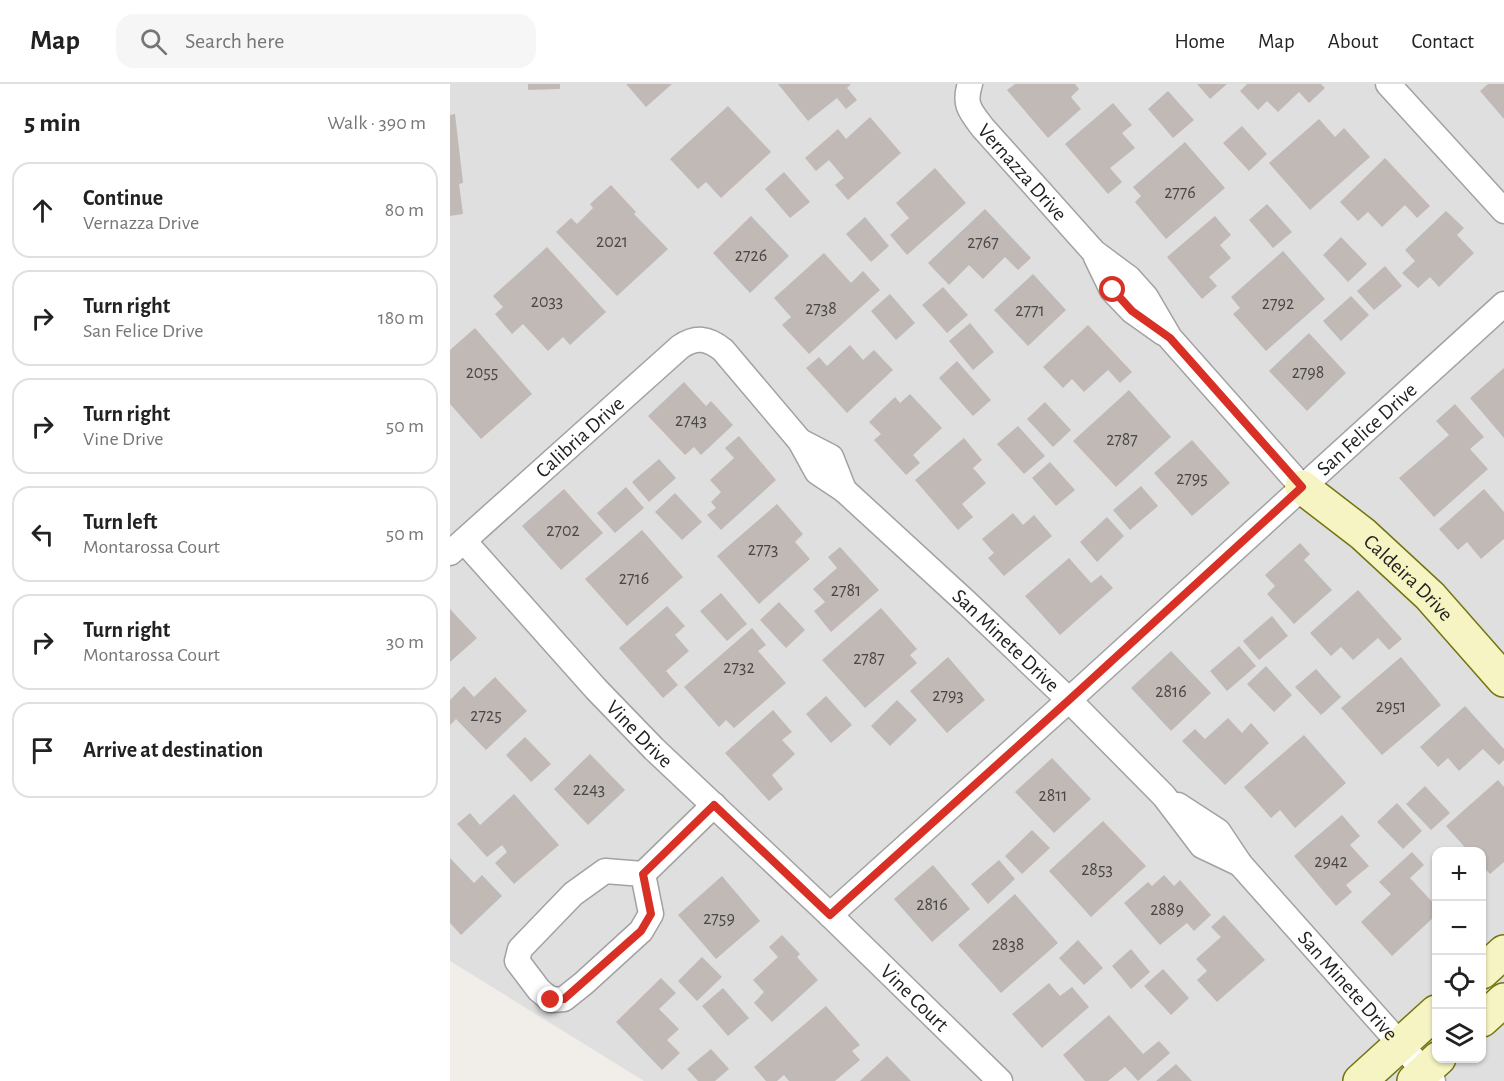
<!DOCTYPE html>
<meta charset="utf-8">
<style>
:root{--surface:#fff;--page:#f6f6f6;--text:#222;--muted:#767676;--line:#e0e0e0}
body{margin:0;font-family:"Alegreya Sans",sans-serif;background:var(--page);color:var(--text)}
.controls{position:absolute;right:18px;bottom:18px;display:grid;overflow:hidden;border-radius:12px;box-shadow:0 2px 4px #0004}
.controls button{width:54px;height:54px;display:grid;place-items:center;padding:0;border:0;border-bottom:2px solid var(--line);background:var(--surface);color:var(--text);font:30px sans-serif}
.stop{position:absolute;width:18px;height:18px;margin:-14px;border:4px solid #d93025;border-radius:50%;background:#fff}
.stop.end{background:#d93025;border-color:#fff;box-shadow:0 2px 6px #0008}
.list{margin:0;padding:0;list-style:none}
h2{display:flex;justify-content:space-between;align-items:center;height:78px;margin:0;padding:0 24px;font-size:26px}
h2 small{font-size:20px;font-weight:400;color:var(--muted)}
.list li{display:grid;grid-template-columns:39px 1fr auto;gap:18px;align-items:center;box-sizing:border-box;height:96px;margin:0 12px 12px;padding:0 12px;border:2px solid var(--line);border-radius:18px}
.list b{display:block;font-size:22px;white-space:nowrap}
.list p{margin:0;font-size:20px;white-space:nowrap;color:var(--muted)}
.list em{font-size:20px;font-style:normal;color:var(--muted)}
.icon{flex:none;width:33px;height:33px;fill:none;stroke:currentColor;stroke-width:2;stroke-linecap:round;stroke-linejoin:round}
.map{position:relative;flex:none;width:1054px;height:997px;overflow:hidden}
header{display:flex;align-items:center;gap:36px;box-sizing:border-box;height:84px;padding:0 30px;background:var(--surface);border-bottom:2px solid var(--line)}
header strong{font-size:28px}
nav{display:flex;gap:33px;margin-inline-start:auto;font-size:21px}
.search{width:420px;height:54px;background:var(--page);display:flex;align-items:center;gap:15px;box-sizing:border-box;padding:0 21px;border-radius:18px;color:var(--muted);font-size:22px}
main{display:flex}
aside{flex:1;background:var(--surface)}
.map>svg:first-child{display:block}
.residential{fill:#dfdfdf;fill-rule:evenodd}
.building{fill:#c1b9b5}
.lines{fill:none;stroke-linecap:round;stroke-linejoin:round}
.street-casing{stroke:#a2a2a2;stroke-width:27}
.secondary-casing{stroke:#72740d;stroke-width:36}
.street{stroke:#fff;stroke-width:24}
.secondary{stroke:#f6f4c2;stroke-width:33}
.route{stroke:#d93025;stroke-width:8}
.labels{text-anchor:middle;stroke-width:5;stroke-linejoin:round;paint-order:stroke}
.number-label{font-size:18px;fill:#494746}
.street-label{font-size:21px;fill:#212121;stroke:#fff}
</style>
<header>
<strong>Map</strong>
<div class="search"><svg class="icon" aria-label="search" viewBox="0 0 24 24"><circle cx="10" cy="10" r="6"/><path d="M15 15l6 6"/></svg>Search here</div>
<nav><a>Home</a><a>Map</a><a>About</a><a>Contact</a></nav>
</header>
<main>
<aside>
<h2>5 min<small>Walk · 390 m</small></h2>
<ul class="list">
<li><svg class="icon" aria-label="ahead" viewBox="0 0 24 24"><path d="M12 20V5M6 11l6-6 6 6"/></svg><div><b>Continue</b><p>Vernazza Drive</p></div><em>80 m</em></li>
<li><svg class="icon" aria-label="right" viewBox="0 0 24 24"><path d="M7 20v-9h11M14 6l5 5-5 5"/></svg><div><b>Turn right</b><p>San Felice Drive</p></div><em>180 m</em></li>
<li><svg class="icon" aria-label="right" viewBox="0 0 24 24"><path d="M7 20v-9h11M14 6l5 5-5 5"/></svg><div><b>Turn right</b><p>Vine Drive</p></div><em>50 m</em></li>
<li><svg class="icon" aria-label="left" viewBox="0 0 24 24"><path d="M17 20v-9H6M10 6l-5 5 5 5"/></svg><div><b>Turn left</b><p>Montarossa Court</p></div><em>50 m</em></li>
<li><svg class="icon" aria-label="right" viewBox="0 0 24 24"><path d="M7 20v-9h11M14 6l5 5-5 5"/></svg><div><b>Turn right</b><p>Montarossa Court</p></div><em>30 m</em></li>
<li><svg class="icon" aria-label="arrive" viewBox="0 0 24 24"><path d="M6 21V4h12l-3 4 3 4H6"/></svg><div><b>Arrive at destination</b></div></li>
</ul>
</aside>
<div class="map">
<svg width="1054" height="997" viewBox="0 0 1054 997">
<rect width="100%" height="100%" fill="#f1eee9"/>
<!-- residential -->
<path class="residential" d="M0 0H1054V997H194L0 877ZM986 768H1032V974H986Z"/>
<!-- building -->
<path class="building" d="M78 0H110V5L78 6Z
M176 0H222L196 23Z
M328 0H401L397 4 407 16 396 25 387 14 358 37Z
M565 0H625L629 5 621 13 631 25 598 54 557 6Z
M747 0H777L760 15Z
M797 0H871L875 4 859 19 849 8 828 28 817 17 808 26 790 7Z
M1038 0H1054V35L1030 7Z
M718 7 744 36 723 54 698 25Z
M663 19 682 41 672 49 685 64 660 84 672 98 658 110 615 60Z
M278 22 321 68 271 114 256 98 248 105 220 75Z
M5 30 13 99 9 100 13 130 0 132V31Z
M420 33 451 69 398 116 385 101 394 94 379 76 366 87 355 74 388 45 396 55Z
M869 35 885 53 894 44 920 73 860 126 819 79Z
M792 42 817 70 799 87 773 59Z
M735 58 775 104 716 155 685 118 691 112 683 103Z
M935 74 980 122 967 134 955 121 932 143 918 128 908 137 890 118Z
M485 84 516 119 457 171 440 151 459 134 446 119Z
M334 88 360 118 340 134 315 105Z
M161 101 186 128 184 130 218 165 167 212 106 148 121 134 127 140 143 124 140 120Z
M817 120 842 148 823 164 799 136Z
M535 125 581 174 568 186 555 173 533 195 519 181 499 201 478 179Z
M996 127 1014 144 1007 151 1024 169 989 203 980 193 968 204 952 189 965 177 955 166Z
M301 132 339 172 300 209 263 169Z
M765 132 781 151 770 161 781 174 759 193 767 202 752 215 717 173Z
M415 133 439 162 421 178 396 150Z
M891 153 917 180 898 198 873 171Z
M97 163 156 228 120 261 113 253 98 267 73 240 62 250 45 230 53 223 43 212Z
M833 167 875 215 816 267 783 230 790 224 781 213Z
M374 169 401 199 413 187 430 206 359 270 332 241 341 233 324 214Z
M935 182 952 202 924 226 907 207Z
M583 190 616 226 578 262 544 226Z
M493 203 518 231 497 249 472 221Z
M440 210 465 239 446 256 421 227Z
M901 212 919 231 891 257 873 237Z
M520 239 544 268 523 286 499 257Z
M638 241 682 288 670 299 658 286 634 308 622 295 613 304 593 283Z
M25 244 82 310 31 355 0 320V266Z
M859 249 896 289 857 327 819 287Z
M400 261 413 276 424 266 443 286 397 329 356 284 369 273 377 282Z
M507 277 541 316 523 332 489 294Z
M1054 284V354L1020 314Z
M234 298 256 322 261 317 283 341 251 371 244 363 235 371 198 332Z
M679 306 721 353 666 403 623 357Z
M460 310 492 344 463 371 470 379 456 391 424 356 431 350 419 338 445 313 450 319Z
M595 318 621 346 603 363 577 335Z
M1005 320 1034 353 1020 365 1038 385 984 433 949 394 999 351 986 337Z
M568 342 595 372 574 390 547 360Z
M289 352 326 396 271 446 257 431 266 424 261 418 271 408 260 396 284 374 275 364Z
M514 354 532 376 523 384 536 399 512 420 523 433 508 446 465 396Z
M742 356 780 399 742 432 704 389Z
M209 375 226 394 199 418 182 398Z
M600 378 625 406 606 422 582 394Z
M691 402 708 422 680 446 663 426Z
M176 403 194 424 165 449 147 429Z
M114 405 153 449 111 486 72 442Z
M1034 405 1054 428V455L1031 475 1017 458 1008 466 989 445Z
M225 409 252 438 232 456 205 428Z
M327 420 353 450 345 458 360 475 309 520 267 472Z
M563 429 573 441 584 431 602 452 554 492 538 474 544 469 532 455Z
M657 433 674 452 647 478 630 458Z
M192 446 233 493 177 542 135 495Z
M850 459 860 470 854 476 882 506 844 540 817 510 825 502 815 491Z
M390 463 429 506 381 548 364 527 375 518 363 505 387 484 378 473Z
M619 474 641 499 651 491 663 504 610 551 575 512Z
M908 506 952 555 939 566 928 554 903 576 891 563 881 572 860 549Z
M271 509 297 540 277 557 250 527Z
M329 518 355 546 336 564 310 536Z
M217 522 235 542 225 551 239 567 216 587 228 601 213 614 169 564Z
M431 524 467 565 460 571 467 579 415 624 372 576Z
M0 525 27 554 0 578Z
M822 532 838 552 809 576 793 557Z
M302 544 316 561 308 567 336 599 284 644 276 636 269 643 234 603Z
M789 562 806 582 777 607 760 587Z
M721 567 761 609 721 647 681 604Z
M498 573 535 616 497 649 460 607Z
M951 573 991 621 932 671 891 624Z
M816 582 842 611 824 628 797 600Z
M866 585 891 613 871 631 845 603Z
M45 593 77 627 36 666 6 635 0 641V616L14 602 24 613Z
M376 612 402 641 381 659 356 630Z
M447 616 467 636 440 662 421 642Z
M1015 622 1054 665V676L1049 681 1033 665 1009 687 998 674 988 683 970 663Z
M323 626 342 648 332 656 345 670 322 691 333 705 319 717 275 669Z
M778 634 792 649 801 639 819 659 775 701 732 657 745 645 755 655Z
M854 651 896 699 845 744 830 726 821 734 794 703Z
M75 653 101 680 81 698 56 671Z
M140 670 175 706 138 741 104 705Z
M602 674 641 715 604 749 565 708Z
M1048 696 1054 703V778L1040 790 1032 781V768H1019L996 742Z
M975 702 1000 729 981 746 956 720Z
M64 710 109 761 64 800 45 779 57 768 52 761 37 773 7 740 20 729 30 741Z
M947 719 972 747 953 765 927 738Z
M892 731 910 752 900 761 919 782 896 801 902 808 886 822 844 772Z
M653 737 696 782 641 833 599 787Z
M582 746 600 764 572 790 555 772Z
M962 768 974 781 960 794 986 822V831L942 872 911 838 941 810 929 798Z
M0 774 24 799 32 791 52 812 11 851 0 839Z
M549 776 565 795 538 820 521 800Z
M483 781 520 825 482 858 444 815Z
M714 791 724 802 730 796 761 831 744 847 737 839 710 861 674 819 698 798 702 802Z
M272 792 310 837 266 875 228 831Z
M565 810 608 859 551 909 508 861Z
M774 831 815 876 767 918 747 896 757 887 746 875 771 853 761 843Z
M332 851 350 870 347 873 368 896 322 938 304 919 314 908 303 896 328 873 319 863Z
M628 856 653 884 634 901 609 874Z
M681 865 700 888 681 905 662 882Z
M252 873 272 893 247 917 228 897Z
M713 885 739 914 721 931 694 902Z
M211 894 226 909 209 925 229 945 217 956 230 969 212 986 166 938Z
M599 899 610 912 622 903 639 923 592 964 562 930Z
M273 904 299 934 278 952 252 922Z
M376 922 410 961 402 967 410 976 385 997H339L334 991 327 997H316L304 983Z
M659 931 693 970 709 957 720 969 688 997 675 983 658 997H635L613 971Z
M261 965 279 985 265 997H248L237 985Z
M437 972 461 997H410Z
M726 980 742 997H706Z"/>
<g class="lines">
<!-- street casing -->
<g class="street-casing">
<g id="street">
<path id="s1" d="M520 0C513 21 521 28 533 44L644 168 679 194 696 213 720 254 852 403"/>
<path d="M938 0 1054 127"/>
<path d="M646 173 662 206 682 227 713 249"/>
<path d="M350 357 381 373 394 406"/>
<path id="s2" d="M14 457 146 605 204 665 380 831 550 997"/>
<path id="s3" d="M0 469 230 263C246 252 258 254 273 266L350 357 367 388 394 406 516 518 619 616 714 712 752 762 790 780"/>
<path id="s4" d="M728 721 768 747 790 780 983 997"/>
<path d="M155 787 193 790 201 830 191 847 134 899 114 915 101 916 89 906 67 877 70 865 123 810Z"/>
<path d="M193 790 264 721"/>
<path id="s5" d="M380 831 619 616 1054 220"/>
</g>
</g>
<!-- secondary casing -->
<g class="secondary-casing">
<g id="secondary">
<path id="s6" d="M852 403 913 450 980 512 1054 596"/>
<path d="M1032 888 1054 868"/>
<path d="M1032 936 1054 916"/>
<path d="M910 997 986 928"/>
<path d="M964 997 989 974"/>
</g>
</g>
<!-- street -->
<use href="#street" class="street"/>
<!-- secondary -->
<use href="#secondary" class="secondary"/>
</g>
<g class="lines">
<!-- route -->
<path class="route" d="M101 916 114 915 191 847 201 830 193 790 264 721 380 831 619 616 852 403 720 254 682 227 663 206"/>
</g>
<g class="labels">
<!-- number labels -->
<g class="number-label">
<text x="730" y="114">2776</text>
<text x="162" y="163">2021</text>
<text x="533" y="164">2767</text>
<text x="301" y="177">2726</text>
<text x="97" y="223">2033</text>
<text x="828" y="225">2792</text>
<text x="371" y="230">2738</text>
<text x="580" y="232">2771</text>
<text x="32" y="294">2055</text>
<text x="858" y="294">2798</text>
<text x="241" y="342">2743</text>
<text x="672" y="361">2787</text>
<text x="742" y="400">2795</text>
<text x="113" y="452">2702</text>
<text x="313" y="471">2773</text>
<text x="184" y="500">2716</text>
<text x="396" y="512">2781</text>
<text x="419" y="580">2787</text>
<text x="289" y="589">2732</text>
<text x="721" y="613">2816</text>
<text x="498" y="617">2793</text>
<text x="941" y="628">2951</text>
<text x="36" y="637">2725</text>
<text x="139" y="711">2243</text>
<text x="603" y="717">2811</text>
<text x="881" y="783">2942</text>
<text x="647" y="791">2853</text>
<text x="482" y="826">2816</text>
<text x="717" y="831">2889</text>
<text x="269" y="840">2759</text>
<text x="558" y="866">2838</text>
</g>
<!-- street labels -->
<g class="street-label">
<text dy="7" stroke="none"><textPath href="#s1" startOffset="108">Vernazza Drive</textPath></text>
<text dy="7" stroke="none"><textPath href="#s5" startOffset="724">San Felice Drive</textPath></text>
<text dy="7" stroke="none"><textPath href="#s3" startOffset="174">Calibria Drive</textPath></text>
<text dy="7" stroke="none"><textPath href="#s6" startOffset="140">Caldeira Drive</textPath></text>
<text dy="7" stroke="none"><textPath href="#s3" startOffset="764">San Minete Drive</textPath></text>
<text dy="7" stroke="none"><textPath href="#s2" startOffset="261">Vine Drive</textPath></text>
<text dy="7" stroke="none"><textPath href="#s4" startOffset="250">San Minete Drive</textPath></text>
<text dy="7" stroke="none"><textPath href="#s2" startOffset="642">Vine Court</textPath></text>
</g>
</g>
</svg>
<div class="controls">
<button>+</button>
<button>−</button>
<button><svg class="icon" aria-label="locate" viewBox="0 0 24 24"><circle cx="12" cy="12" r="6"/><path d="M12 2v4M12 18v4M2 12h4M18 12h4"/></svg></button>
<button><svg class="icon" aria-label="layers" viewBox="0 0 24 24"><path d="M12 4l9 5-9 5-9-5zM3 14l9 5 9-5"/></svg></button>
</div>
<div class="stop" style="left:663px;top:206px"></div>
<div class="stop end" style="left:101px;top:916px"></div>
</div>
</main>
